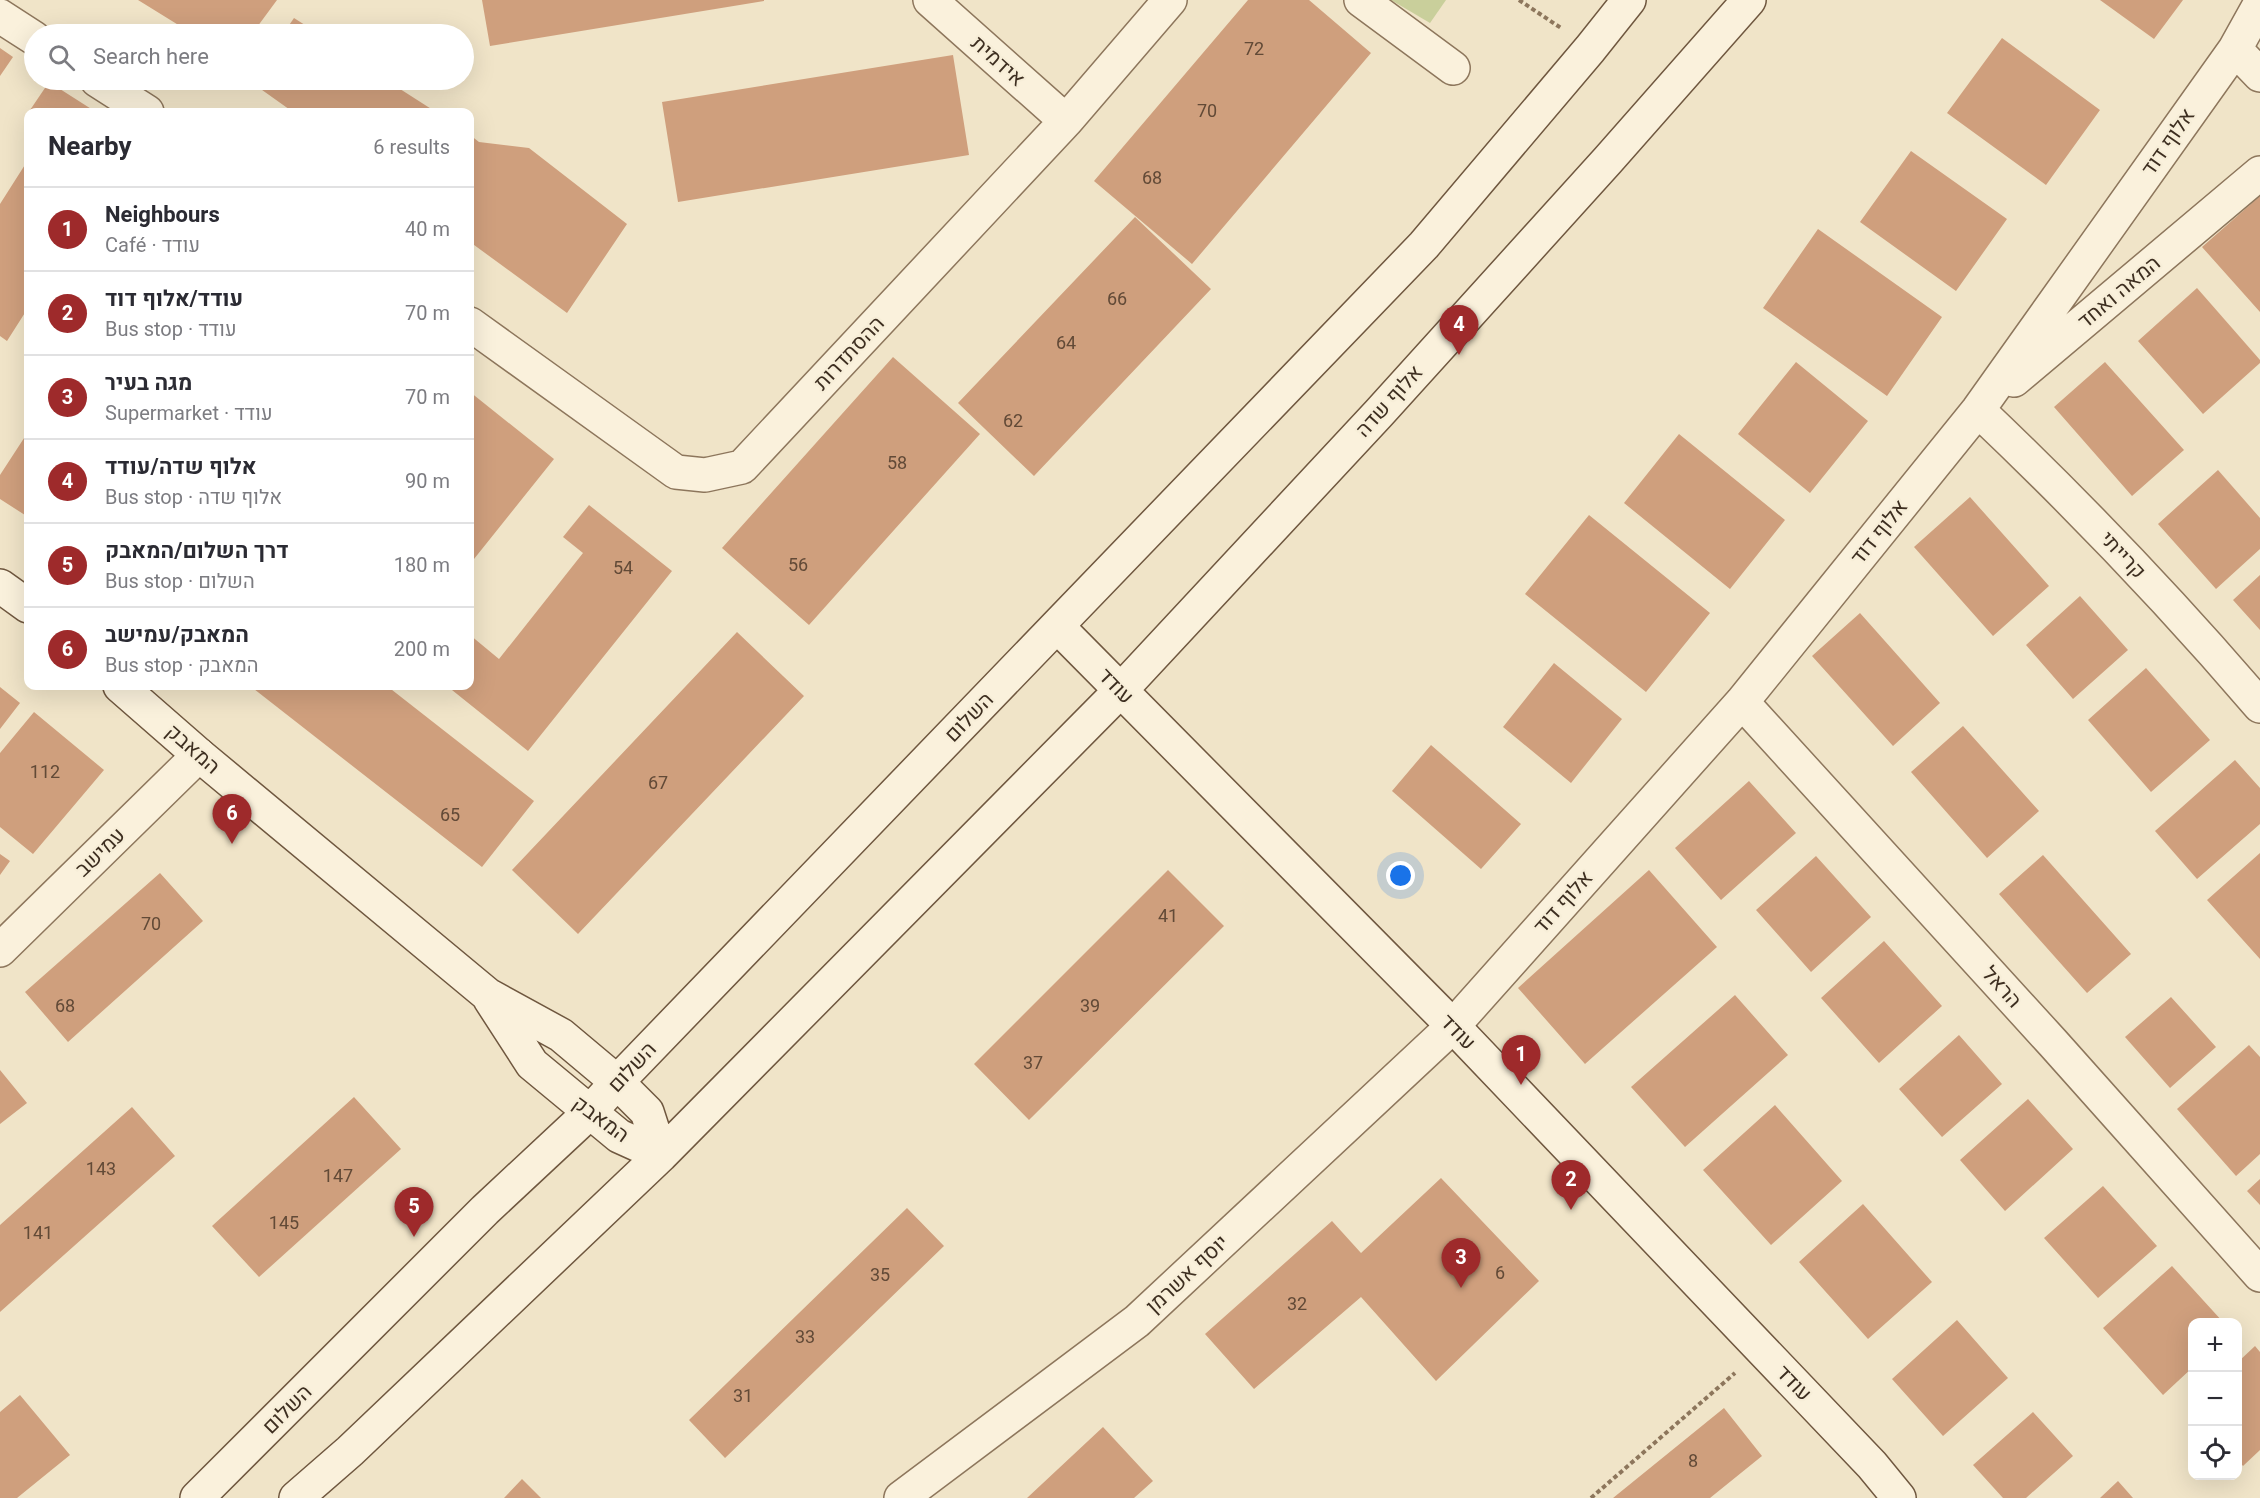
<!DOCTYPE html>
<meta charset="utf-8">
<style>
:root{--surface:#fff;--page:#f2f2f3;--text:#2b2b33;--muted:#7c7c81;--line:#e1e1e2;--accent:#9e2a2b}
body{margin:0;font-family:Georgia,Heebo,serif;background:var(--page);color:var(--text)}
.controls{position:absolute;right:18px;bottom:18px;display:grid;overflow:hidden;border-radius:12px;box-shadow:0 6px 24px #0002}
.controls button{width:54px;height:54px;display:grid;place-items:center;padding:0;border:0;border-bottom:2px solid var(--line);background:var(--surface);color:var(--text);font:30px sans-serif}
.you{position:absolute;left:1401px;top:876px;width:21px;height:21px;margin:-15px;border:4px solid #fff;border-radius:50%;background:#1a73e8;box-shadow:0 0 0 9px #1a73e833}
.badge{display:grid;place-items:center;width:39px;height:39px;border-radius:50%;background:var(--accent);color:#fff;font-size:20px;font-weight:700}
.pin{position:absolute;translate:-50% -50px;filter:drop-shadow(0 2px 3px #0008)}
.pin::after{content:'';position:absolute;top:32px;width:21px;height:18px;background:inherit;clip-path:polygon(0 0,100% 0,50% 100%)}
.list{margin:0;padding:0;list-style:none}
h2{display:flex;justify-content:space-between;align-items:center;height:78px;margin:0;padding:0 24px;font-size:26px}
h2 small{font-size:20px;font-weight:400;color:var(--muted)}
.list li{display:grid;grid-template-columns:39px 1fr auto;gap:18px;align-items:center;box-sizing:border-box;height:84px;padding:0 24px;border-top:2px solid var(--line)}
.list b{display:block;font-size:22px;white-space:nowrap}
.list p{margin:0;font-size:20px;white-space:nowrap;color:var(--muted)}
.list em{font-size:20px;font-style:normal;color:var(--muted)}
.icon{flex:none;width:33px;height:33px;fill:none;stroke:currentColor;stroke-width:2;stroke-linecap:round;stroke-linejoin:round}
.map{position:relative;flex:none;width:2260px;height:1498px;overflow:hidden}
.search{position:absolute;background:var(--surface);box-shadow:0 6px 24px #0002;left:24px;top:24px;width:450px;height:66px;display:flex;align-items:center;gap:15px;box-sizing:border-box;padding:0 21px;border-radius:33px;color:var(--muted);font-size:22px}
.panel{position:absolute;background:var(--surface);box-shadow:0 6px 24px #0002;left:24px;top:108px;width:450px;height:582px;border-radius:12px}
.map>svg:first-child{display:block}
.green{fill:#c9cf9b}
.building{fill:#cf9f7d}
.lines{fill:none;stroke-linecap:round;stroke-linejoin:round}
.street-casing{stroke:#8d765c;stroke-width:36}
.secondary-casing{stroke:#6f573f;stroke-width:36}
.path{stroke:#8d765c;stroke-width:4;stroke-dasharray:4.5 3;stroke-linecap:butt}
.street{stroke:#faf1dc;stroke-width:33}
.secondary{stroke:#faf1dc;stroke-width:33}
.labels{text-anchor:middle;stroke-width:4.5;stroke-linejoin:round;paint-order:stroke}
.number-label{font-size:18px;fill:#624a37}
.street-label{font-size:21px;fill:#3d2e20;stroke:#f7eed8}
</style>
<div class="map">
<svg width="2260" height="1498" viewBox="0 0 2260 1498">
<rect width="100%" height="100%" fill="#f0e4c8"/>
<!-- green -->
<path class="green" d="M1391 0H1446L1430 23Z"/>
<!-- building -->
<path class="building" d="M138 0H277L252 34H193Z
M482 0H764V1L490 46Z
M1248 0H1309L1371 53 1192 264 1094 181Z
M2100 0H2183L2154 39Z
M294 18 319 34H283Z
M2002 38 2100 110 2046 185 1947 113Z
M0 48 13 57 0 76Z
M953 55 969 155 678 202 662 102Z
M252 80H386L436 112H293L251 82Z
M49 82 96 112H28V122L24 119Z
M470 135 479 142 529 148 627 224 567 313 470 242Z
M1911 151 2007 219 1956 291 1860 222Z
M28 160V308L7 341 0 336V204Z
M2260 196V312L2202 247Z
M1135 217 1211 289 1034 476 958 403Z
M1818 229 1942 317 1887 396 1763 308Z
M2197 288 2260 360V363L2203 414 2138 341Z
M893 357 980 434 809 625 722 548Z
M1796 362 1868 421 1810 493 1738 434Z
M2105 362 2184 450 2132 496 2054 407Z
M470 392 554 459 470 564Z
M28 432V517L0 499V475Z
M1679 434 1785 520 1730 589 1624 503Z
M2218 470 2260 518V549L2216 589 2158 524Z
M1970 497 2049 586 1993 636 1914 547Z
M589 505 672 571 528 751 447 686H470V635L499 659 583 553 563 537Z
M1589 515 1710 613 1646 692 1525 594Z
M2260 575V630L2233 600Z
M2080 596 2128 650 2073 699 2026 645Z
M1860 613 1940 703 1893 746 1812 656Z
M737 632 804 696 578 934 512 870Z
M1554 663 1622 719 1571 783 1503 727Z
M2146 668 2210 740 2151 792 2088 720Z
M250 686H387L534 801 482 867Z
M0 687 20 703 0 729Z
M34 712 104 770 33 854 0 827V753Z
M1963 726 2039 811 1987 858 1911 772Z
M1431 745 1521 824 1481 869 1392 791Z
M2235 760 2260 788V824L2197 879 2155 831Z
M1749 781 1796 833 1721 900 1675 848Z
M2260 853V959L2207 900Z
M0 854 10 861 0 875Z
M2043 855 2131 954 2087 993 1999 894Z
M1816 856 1871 917 1811 972 1756 910Z
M1168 870 1224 926 1029 1120 974 1064Z
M1649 870 1717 947 1585 1064 1518 988Z
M160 873 203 921 68 1042 25 992Z
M1884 941 1942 1006 1879 1063 1821 998Z
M1735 995 1788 1055 1685 1147 1631 1087Z
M2171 997 2216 1047 2170 1088 2125 1037Z
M1959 1035 2002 1084 1942 1137 1899 1089Z
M2249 1045 2260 1057V1154L2236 1176 2177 1109Z
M0 1070 27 1103 0 1124Z
M354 1097 401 1149 259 1277 212 1226Z
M2028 1099 2073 1149 2005 1211 1960 1160Z
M1775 1105 1842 1181 1771 1245 1703 1170Z
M132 1107 175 1156 0 1312V1225Z
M1441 1178 1539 1281 1436 1381 1361 1297 1254 1389 1205 1334 1332 1221 1361 1253Z
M2260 1179V1205L2247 1191Z
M2103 1186 2157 1246 2098 1298 2044 1238Z
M1863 1204 1932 1282 1868 1339 1799 1262Z
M907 1208 944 1246 725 1458 689 1420Z
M2172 1266 2223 1322H2192V1368L2163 1395 2103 1328Z
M1957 1320 2008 1378 1943 1436 1892 1379Z
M2255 1346 2260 1352V1450L2243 1466 2238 1460V1362Z
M20 1395 70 1455 17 1498H0V1412Z
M1724 1408 1762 1456 1710 1498H1613Z
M2033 1412 2073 1456 2026 1498H2003L1973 1465Z
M1103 1427 1153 1481 1134 1498H1027Z
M522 1479 541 1498H504Z
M2118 1481 2133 1498H2100Z"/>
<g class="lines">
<!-- street casing -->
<g class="street-casing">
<path id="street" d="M930 0 1066 121
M1361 0 1453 68
M0 16 34 38
M2235 49 2260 75
M97 80 147 112
M470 324 676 472 705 475 742 467 1066 121 1170 0
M2014 380 2260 173
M1978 410C2077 504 2171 602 2260 706
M1742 702 2053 1043 2260 1275
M0 950 199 755
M901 1498 1137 1321 1453 1026 1742 702 1978 410 2235 49 2260 4"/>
</g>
<!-- secondary casing -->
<g class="secondary-casing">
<path id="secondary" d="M0 586 28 606
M1057 626 1453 1026 1872 1465 1899 1498
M120 686 199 755 488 995 561 1035 617 1082 647 1112 661 1155
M490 999 532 1064 619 1136 661 1155
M197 1498 485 1210 589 1113 617 1082 1424 245 1590 49 1629 0
M296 1498 350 1451 661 1155 1121 690 1379 413 1608 160 1749 0"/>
</g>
<!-- path -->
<path class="path" d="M1519 0 1561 28
M1591 1498 1735 1373"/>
<!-- street -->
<use href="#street" class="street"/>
<!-- secondary -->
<use href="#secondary" class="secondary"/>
</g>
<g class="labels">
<!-- number labels -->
<g class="number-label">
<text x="1254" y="55">72</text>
<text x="1207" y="117">70</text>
<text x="1152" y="184">68</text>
<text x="1117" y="305">66</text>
<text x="1066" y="349">64</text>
<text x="1013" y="427">62</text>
<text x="897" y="469">58</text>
<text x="798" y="571">56</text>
<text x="623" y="574">54</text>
<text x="45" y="778">112</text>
<text x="658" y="789">67</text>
<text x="450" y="821">65</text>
<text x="1168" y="922">41</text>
<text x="151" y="930">70</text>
<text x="65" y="1012">68</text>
<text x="1090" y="1012">39</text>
<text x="1033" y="1069">37</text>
<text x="101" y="1175">143</text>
<text x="338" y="1182">147</text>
<text x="284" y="1229">145</text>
<text x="38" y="1239">141</text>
<text x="1500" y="1279">6</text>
<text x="880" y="1281">35</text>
<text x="1297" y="1310">32</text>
<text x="805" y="1343">33</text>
<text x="743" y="1402">31</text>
<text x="1693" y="1467">8</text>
</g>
<!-- street labels -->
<g class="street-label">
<text transform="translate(998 61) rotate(42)" y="7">אידמית</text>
<text transform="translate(2168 142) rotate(-55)" y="7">אלוף דוד</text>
<text transform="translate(2119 292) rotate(-40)" y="7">המאה ואחד</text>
<text transform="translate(849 353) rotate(-47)" y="7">ההסתדרות</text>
<text transform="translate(1389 401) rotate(-48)" y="7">אלוף שדה</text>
<text transform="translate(1879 532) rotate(-51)" y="7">אלוף דוד</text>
<text transform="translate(2123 555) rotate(47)" y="7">קרייתי</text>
<text transform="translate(1116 686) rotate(46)" y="7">עודד</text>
<text transform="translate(969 717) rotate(-46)" y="7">השלום</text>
<text transform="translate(193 749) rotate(41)" y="7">המאבק</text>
<text transform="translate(100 852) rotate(-44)" y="7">עמישב</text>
<text transform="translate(1563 902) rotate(-48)" y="7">אלוף דוד</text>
<text transform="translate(2002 987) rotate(48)" y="7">הראל</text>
<text transform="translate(1458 1032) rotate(46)" y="7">עודד</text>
<text transform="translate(632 1067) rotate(-47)" y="7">השלום</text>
<text transform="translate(601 1119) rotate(36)" y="7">המאבק</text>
<text transform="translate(1187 1274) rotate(-43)" y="7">יוסף אשרמן</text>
<text transform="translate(1794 1383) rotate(46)" y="7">עודד</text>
<text transform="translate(287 1409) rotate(-45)" y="7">השלום</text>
</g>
</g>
</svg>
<div class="controls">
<button>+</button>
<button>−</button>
<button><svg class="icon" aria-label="locate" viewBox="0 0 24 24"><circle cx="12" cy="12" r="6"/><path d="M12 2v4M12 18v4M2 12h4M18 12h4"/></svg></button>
</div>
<div class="you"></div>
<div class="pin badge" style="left:1521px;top:1085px">1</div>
<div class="pin badge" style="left:1571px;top:1210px">2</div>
<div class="pin badge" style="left:1461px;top:1288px">3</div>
<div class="pin badge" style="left:1459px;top:355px">4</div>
<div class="pin badge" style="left:414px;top:1237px">5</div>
<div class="pin badge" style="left:232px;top:844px">6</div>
<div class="search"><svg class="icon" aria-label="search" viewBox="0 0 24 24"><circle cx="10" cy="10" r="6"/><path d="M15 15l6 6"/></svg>Search here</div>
<section class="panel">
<h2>Nearby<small>6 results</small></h2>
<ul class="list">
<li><span class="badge">1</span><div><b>Neighbours</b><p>Café · עודד</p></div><em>40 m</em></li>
<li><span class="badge">2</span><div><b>עודד/אלוף דוד</b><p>Bus stop · עודד</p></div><em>70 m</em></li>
<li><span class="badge">3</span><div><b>מגה בעיר</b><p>Supermarket · עודד</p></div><em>70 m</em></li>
<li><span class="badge">4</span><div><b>אלוף שדה/עודד</b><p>Bus stop · אלוף שדה</p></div><em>90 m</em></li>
<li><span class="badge">5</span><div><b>דרך השלום/המאבק</b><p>Bus stop · השלום</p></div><em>180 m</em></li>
<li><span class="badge">6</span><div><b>המאבק/עמישב</b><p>Bus stop · המאבק</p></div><em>200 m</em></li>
</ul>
</section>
</div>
